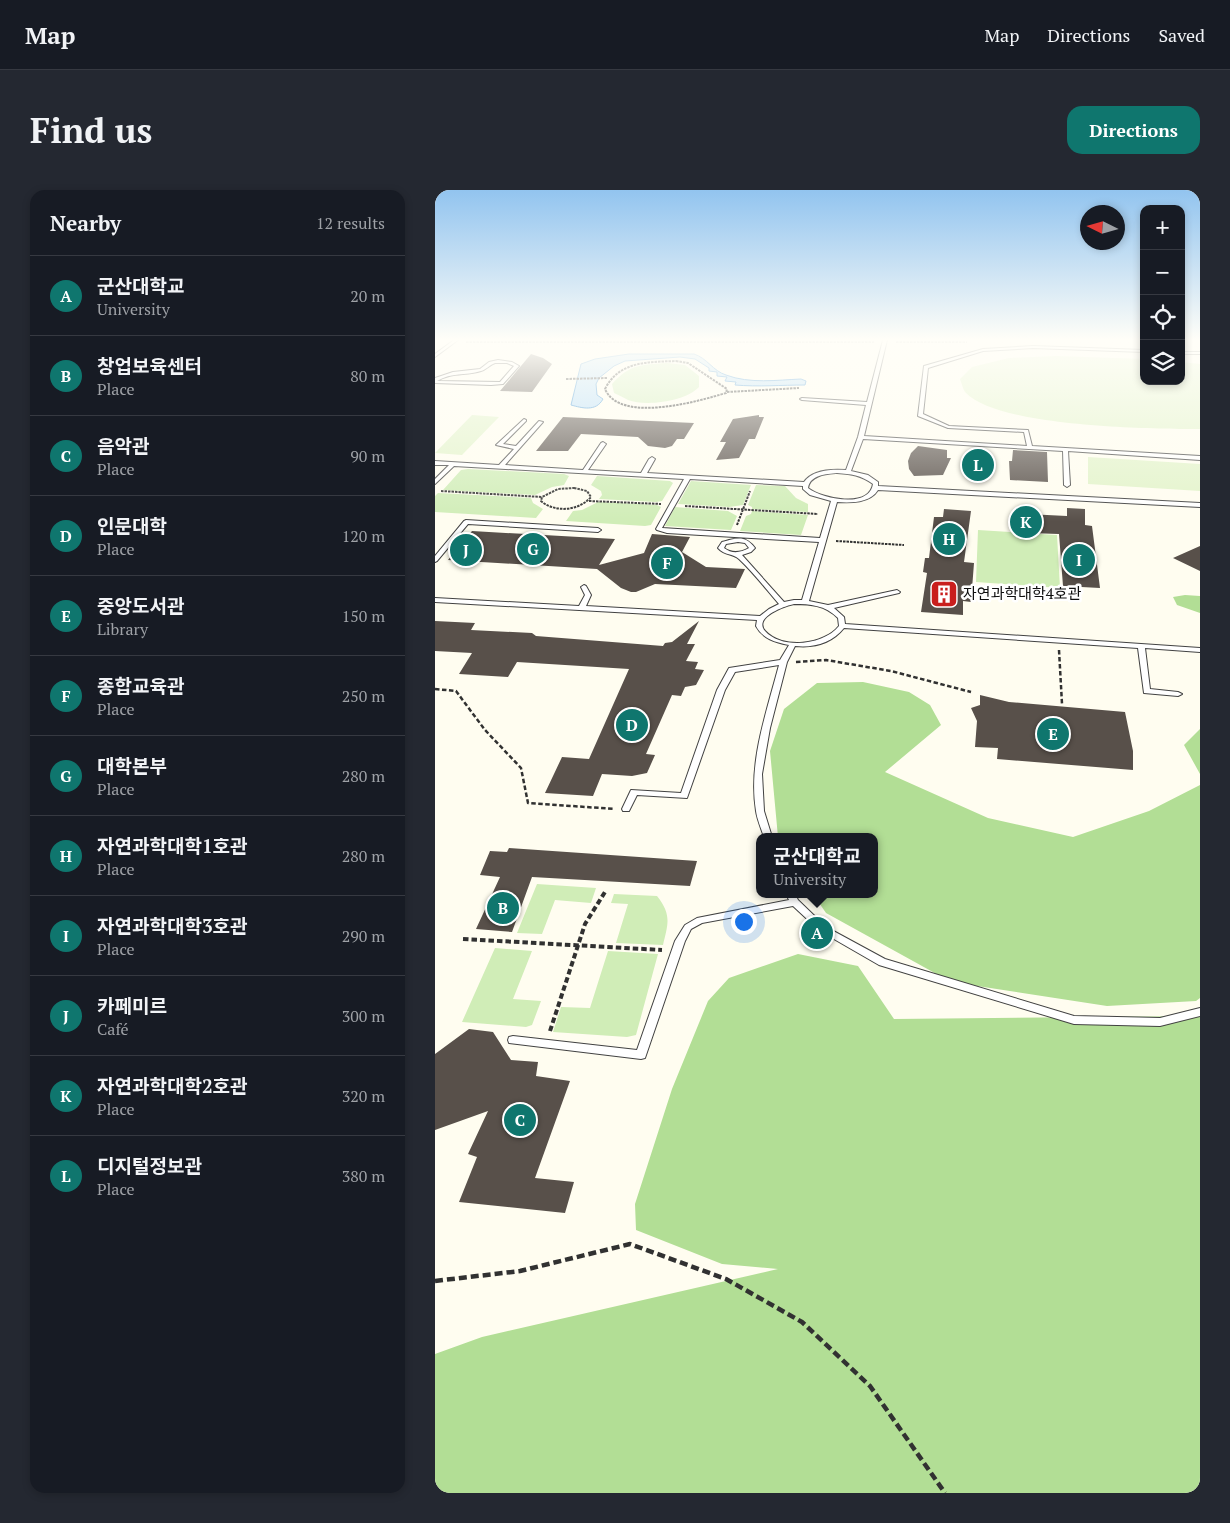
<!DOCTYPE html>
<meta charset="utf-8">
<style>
:root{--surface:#171b24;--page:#242831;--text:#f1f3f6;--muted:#9ea1a6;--line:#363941;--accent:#0f766e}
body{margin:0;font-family:"PT Serif","Noto Sans KR",serif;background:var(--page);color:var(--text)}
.controls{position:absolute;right:15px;top:15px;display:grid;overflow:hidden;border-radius:10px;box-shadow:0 2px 8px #0003}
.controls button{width:45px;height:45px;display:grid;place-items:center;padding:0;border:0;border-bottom:1px solid var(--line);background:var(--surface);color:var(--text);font:25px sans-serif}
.compass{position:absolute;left:645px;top:15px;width:45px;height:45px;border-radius:50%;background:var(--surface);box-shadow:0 2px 8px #0003;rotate:275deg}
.you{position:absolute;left:308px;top:731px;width:18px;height:18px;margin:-12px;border:4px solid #fff;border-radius:50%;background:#1a73e8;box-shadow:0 0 0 8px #1a73e833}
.badge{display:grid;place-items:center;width:32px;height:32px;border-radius:50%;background:var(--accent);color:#fff;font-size:16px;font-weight:700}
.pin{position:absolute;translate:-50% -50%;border:2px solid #fff;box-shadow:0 1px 5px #0006}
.popup{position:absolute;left:321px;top:643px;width:122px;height:65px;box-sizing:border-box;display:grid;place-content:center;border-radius:10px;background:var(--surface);filter:drop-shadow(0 1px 4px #0005);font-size:16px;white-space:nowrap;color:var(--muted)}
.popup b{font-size:19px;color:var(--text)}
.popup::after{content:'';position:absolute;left:50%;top:100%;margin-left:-10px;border:10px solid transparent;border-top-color:var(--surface)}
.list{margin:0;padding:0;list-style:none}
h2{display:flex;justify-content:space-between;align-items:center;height:65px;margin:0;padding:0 20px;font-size:21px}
h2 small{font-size:16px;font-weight:400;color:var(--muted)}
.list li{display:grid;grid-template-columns:32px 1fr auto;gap:15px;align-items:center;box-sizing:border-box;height:80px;padding:0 20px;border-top:1px solid var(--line)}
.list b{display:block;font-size:19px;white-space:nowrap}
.list p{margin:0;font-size:16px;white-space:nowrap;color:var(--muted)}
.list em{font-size:16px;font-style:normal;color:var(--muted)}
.icon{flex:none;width:28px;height:28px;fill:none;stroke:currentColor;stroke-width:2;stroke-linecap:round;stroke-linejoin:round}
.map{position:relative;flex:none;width:765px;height:1303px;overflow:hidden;border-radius:15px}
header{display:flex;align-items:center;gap:30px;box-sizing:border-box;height:70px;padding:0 25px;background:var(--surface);border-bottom:1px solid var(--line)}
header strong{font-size:24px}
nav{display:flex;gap:28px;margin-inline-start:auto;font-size:18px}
.intro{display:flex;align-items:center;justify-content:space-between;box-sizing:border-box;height:120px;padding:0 30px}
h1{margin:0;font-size:35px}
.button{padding:12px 22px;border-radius:15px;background:var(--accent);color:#fff;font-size:18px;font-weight:700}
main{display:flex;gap:30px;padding:0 30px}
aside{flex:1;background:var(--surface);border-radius:15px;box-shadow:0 2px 8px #0003}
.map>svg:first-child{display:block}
.green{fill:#d0edb7}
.forest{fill:#b2de95}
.pitch{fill:#e2f3c9}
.water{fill:#b1dbfa;stroke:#338cd6}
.building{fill:#58504a}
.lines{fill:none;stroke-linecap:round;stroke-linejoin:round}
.lane-casing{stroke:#424242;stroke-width:2}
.path-far3{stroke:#313131;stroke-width:2;stroke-dasharray:2.5 1;stroke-linecap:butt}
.path-far2{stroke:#313131;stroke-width:2.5;stroke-dasharray:4.5 2.5;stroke-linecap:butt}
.path-far1{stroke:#313131;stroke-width:4;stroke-dasharray:5.5 3;stroke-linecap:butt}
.path{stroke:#313131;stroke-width:4.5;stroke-dasharray:8 4;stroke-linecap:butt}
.lane{fill:#fff;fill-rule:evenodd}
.labels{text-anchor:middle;stroke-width:5;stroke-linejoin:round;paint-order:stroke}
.far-poi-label{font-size:15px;fill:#0f0f0f;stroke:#fff;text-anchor:start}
</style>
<header>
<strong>Map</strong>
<nav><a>Map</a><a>Directions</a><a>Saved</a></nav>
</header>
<div class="intro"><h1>Find us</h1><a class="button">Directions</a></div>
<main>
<aside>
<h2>Nearby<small>12 results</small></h2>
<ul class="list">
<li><span class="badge">A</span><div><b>군산대학교</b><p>University</p></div><em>20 m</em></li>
<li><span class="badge">B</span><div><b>창업보육센터</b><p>Place</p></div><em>80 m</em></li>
<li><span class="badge">C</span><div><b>음악관</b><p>Place</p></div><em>90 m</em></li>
<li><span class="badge">D</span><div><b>인문대학</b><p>Place</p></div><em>120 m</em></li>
<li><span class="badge">E</span><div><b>중앙도서관</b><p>Library</p></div><em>150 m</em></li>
<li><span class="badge">F</span><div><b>종합교육관</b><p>Place</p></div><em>250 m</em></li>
<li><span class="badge">G</span><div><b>대학본부</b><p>Place</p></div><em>280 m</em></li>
<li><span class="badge">H</span><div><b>자연과학대학1호관</b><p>Place</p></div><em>280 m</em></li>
<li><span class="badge">I</span><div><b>자연과학대학3호관</b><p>Place</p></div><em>290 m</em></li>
<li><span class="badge">J</span><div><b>카페미르</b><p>Café</p></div><em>300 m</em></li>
<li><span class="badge">K</span><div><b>자연과학대학2호관</b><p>Place</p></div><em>320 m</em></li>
<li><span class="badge">L</span><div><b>디지털정보관</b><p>Place</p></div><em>380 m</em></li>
</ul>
</aside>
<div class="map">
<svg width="765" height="1303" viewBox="0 0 765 1303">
<rect width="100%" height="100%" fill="#fffdf0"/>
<!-- green -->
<path class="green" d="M232 173 250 175 264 186V197C251 211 212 217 193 210 189 208 184 205 179 203L177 194C195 174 206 175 232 173Z
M33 279 129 284 134 286 129 295 117 297 100 305 8 300 26 280Z
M162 286 235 291 238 293 227 311 221 312 164 309 167 305 166 301 156 295Z
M256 291 316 295 308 315 294 317 243 314Z
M321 295 350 296 361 308 373 314V322L317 319V317L313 315Z
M3 303 96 308 98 313 108 319 101 328 0 322V306Z
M163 312 222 315 226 317 216 335 210 336 131 331 138 321 147 320Z
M240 317 293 321 302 326 296 340 230 336Z
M317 321 373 325 366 345 305 341 311 326 316 324Z
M543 340 622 345 625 398 541 392Z
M102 694 161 698 156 713 120 710 107 744 82 743Z
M179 704 222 706C237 725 233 734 228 755L181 753 193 714 176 713Z
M60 758 97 761 78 809 106 811 97 835 91 837 27 832Z
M173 761 223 764 201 845 192 847 118 842 126 817 155 818Z"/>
<!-- forest -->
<path class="forest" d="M750 405 765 406V423L742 415 738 407Z
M428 492 474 502 495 515 506 535 450 582 553 628 638 647 714 621 765 595V808L761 811 672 816 516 792 391 723 378 704H440V647H343L335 561 349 519 382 493Z
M765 539V584L749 555Z
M363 764 423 776 459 829 765 826V1303H0V1164L47 1147 343 1079 287 1074 201 1040 200 1014 237 899 273 811 294 788Z"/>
<!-- pitch -->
<path class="pitch" d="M621 166 709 169V191H746V172L765 174V239C716 239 564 237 531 203 528 200 527 194 525 189L537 177 574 168Z
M37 225 64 227 27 265 0 263Z
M653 267 765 274V301L653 294Z"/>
<!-- water -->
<path class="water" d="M194 164H259C272 168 278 181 291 185 315 194 342 190 366 189L371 191 370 195C347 195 323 197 300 195L301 192 290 191 292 187 282 186V182L274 181V178L260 169 245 167 190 171 179 176 164 188 161 194 162 205 168 209C161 222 147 218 136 215L146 174 160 169Z"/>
<!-- building -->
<path class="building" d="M96 164 108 168 117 174 97 202 65 201Z
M324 225V227H329L320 249H314L304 268 281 270 291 252H285L298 229Z
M128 227 259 233 249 249H242L237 256 230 258 213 256 203 247 146 244 133 261H101Z
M483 256 512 260V268H516L508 285 479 286 474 279 473 271 476 263Z
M578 260 612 262 613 292 575 290 574 271H577Z
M632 318 650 319V335L657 336 665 398 628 396 624 344 593 343 592 324 632 326Z
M509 319 536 321 529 372 539 373 536 412 528 411V425L486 422 492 383 488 382 490 368H494L499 327H508Z
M37 341 180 349 164 375 209 363 217 344 255 347 247 362 271 377 310 379 301 398 220 394 201 402H196L186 398 162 379 13 370Z
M765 356V381L738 368Z
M0 431 40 433 36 440 97 443 101 446 228 456 230 453 237 452 264 431 252 454H260L251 471 263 472 260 479 269 480 261 495 250 497 246 506 237 505 211 564 220 565 212 583 197 586 167 584 158 606 110 603 127 567 154 569 194 479 82 472 73 487 24 484 37 463 0 461Z
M545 505 574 512 690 522 698 561V580L562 569 563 558 540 557 542 531 536 518 545 515Z
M74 658 262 671 255 696 97 687 77 742 41 739 65 687 45 685 55 661 72 662Z
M34 839 58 842 76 870 103 872 101 886 135 891 100 988 139 992 130 1023 24 1012 42 967 33 964 53 921 0 940V864Z"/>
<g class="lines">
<!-- lane casing -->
<g class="lane-casing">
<path id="lane" d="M19 150H23L0 167V164Z
M448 150H452L429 246 592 256 589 242 513 238 483 226 489 176 548 159 598 156 709 160V162L598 158 548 161 493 178 488 224 514 236 593 240 597 256 765 266V270L633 261 635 295 632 297 629 295 628 261 428 249 416 281 433 285 443 292V296L765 313V317L443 300C435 313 416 313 402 312L374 411 393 415 462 400 465 402 464 403 399 418 409 427 410 434 765 458V462L710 458 715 499 743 502 747 504 743 506 709 503 703 458 409 438C397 453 379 458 360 456L352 472 335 538 327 584 329 621 337 647H329C326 638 322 629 321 621 313 572 332 521 344 475L300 482 290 500 252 608 202 605 194 621H188L187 619 196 600 246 603 282 500 294 478 345 470 354 455C340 452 328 449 321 436L322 430 0 412V408L144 416 150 405 146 397 149 395 151 396 156 405 151 416 325 426 334 419 344 414C331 399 318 382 304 369 298 363 290 366 283 358L287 352C302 348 310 345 320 358L316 362 307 365 349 412 359 410H367L384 352 232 343 222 340 221 339 249 289 19 276 0 294V289L14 275H0V271L64 275 79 259 61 255 89 229 91 230V231L68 254 81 256 104 231 108 232 70 275 148 280 166 253 168 252 171 254 153 280 206 283 214 269 217 267 220 269 212 283 369 292C377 280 397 279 411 280L423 247 431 215 367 210 365 209 367 208 432 212ZM402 283C416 284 426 285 438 294 434 319 387 309 373 298 375 285 391 284 402 283ZM255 289 368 296V299L375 305 396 311 385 348 227 338ZM303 352 310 353 314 358C305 363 297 364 289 358L291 354ZM359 414C375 414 390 415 403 428L404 436C389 455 347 460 330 441 318 427 350 416 359 414Z
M746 162H765V164H746Z
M63 170 77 172 84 176 68 194 56 195 0 193V188L18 182 45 179 54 172ZM60 173H72L79 176 65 192 2 191C17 182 30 186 46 181 51 180 54 175 60 173Z
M31 330 163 338 166 340 163 342 33 334 2 371 0 372V366L29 331Z
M351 704H360L363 710 391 737 450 769 639 826 725 828 765 818V826L725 836 639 834 444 775 385 741 358 716 267 733 256 739 250 751 210 868 206 869 74 853 73 850 74 847 78 846 202 860 240 751 250 735 262 728 354 710Z"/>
</g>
<!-- path-far3 -->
<path class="path-far3" d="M31 152H439
M461 152H532
M241 171 253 173 292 199 291 203C264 211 185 234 170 199 184 171 213 172 241 171Z
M131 189 173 188
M292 202 364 198
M139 298 152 301 156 307C144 321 120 323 106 311L107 307 123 299Z
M6 301 107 307
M154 311 226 314
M250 316 383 324
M302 335 315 301
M401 351 469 355"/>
<!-- path-far2 -->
<path class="path-far2" d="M624 460 627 514
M361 472 391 470 456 481 536 502
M0 499 21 501 50 540 86 578 93 613 180 619"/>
<!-- path-far1 -->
<path class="path-far1" d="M28 749 227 760
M115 841 150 734 170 702"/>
<!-- path -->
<path class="path" d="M0 1091 85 1081 195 1054 291 1089 367 1132 435 1196 510 1303"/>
<!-- lane -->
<use href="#lane" class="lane"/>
</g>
<!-- sky -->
<linearGradient id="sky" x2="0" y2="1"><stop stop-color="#92c4ef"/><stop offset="0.45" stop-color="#fffef8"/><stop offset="1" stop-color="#fffef8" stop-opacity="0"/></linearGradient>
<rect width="765" height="332" fill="url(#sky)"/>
<!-- icons -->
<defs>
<g id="building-square" transform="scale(1.4375)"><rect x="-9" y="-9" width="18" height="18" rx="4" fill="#c91e1d" stroke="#fff"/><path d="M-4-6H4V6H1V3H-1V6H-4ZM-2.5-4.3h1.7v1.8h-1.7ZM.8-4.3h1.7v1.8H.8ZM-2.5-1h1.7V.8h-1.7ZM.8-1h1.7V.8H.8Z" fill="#fff"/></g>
</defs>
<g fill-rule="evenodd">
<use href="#building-square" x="509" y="404"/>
</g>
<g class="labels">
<!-- far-poi labels -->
<g class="far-poi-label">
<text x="528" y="409">자연과학대학4호관</text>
</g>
</g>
</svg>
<div class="controls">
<button>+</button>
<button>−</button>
<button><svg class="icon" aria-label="locate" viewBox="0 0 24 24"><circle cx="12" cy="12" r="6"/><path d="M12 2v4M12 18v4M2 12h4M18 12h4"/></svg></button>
<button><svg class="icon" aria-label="layers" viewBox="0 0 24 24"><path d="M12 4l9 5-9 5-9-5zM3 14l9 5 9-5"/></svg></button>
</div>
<svg class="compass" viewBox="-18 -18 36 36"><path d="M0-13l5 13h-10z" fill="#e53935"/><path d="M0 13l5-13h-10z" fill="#9ea1a6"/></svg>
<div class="you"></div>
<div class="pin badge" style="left:382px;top:743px">A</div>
<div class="popup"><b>군산대학교</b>University</div>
<div class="pin badge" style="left:68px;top:718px">B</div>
<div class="pin badge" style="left:85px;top:930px">C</div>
<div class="pin badge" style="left:197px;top:535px">D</div>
<div class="pin badge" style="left:618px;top:544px">E</div>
<div class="pin badge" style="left:232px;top:373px">F</div>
<div class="pin badge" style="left:98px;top:359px">G</div>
<div class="pin badge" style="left:514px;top:349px">H</div>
<div class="pin badge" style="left:644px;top:370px">I</div>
<div class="pin badge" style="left:31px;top:360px">J</div>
<div class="pin badge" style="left:591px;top:332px">K</div>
<div class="pin badge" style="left:543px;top:275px">L</div>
</div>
</main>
